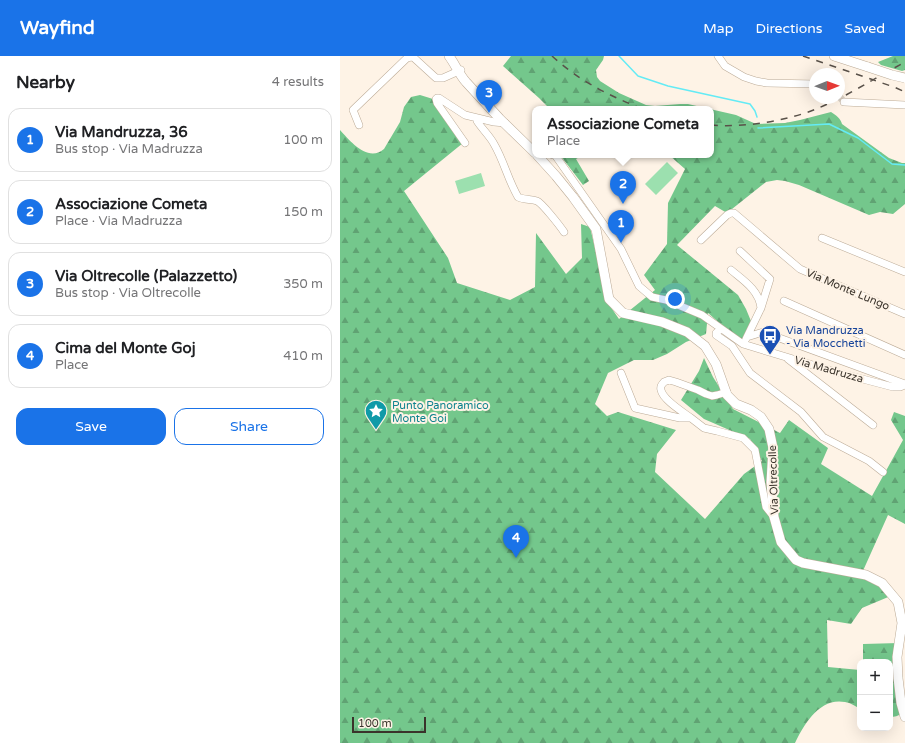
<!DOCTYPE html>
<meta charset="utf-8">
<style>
:root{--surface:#fff;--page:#f2f2f2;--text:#202124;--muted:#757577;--line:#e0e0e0;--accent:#1a73e8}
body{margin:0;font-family:"Varela Round",sans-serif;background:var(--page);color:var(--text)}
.controls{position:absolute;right:12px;bottom:12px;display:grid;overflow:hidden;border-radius:8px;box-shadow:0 4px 16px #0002}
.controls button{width:36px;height:36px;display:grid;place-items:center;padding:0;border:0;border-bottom:1px solid var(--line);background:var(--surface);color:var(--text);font:20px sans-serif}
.compass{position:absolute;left:469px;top:12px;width:36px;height:36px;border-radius:50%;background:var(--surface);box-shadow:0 4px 16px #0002;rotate:89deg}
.scale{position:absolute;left:12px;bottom:10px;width:74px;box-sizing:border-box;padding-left:4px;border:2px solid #3a332b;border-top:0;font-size:11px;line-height:14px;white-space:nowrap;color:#3a332b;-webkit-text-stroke:3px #fef3e6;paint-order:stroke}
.you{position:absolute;left:335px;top:243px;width:14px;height:14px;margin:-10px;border:3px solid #fff;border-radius:50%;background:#1a73e8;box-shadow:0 0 0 6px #1a73e833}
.badge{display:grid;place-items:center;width:26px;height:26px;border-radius:50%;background:var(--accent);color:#fff;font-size:13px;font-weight:700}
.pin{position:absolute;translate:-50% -33px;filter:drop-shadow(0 1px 2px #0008)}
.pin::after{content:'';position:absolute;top:21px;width:14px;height:12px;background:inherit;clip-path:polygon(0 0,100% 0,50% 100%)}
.popup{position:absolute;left:192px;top:50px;width:182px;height:52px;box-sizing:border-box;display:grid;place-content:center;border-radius:8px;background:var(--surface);filter:drop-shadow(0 1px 3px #0005);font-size:13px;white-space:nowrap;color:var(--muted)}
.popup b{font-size:15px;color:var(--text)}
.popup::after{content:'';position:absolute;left:50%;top:100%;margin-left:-8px;border:8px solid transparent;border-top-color:var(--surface)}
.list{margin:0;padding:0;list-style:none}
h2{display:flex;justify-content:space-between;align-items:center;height:52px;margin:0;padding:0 16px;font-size:17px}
h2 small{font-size:13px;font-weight:400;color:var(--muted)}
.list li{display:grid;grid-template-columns:26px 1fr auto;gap:12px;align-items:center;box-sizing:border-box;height:64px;margin:0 8px 8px;padding:0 8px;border:1px solid var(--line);border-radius:12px}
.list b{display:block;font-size:15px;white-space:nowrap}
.list p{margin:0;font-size:13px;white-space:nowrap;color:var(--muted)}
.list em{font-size:13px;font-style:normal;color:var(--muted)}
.actions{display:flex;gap:8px;padding:12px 16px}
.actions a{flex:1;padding:9px 0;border:1px solid var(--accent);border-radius:12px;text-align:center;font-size:14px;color:var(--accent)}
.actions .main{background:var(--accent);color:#fff}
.map{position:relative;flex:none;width:565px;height:687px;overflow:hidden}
header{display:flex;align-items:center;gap:24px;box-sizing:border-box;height:56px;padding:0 20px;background:var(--accent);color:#fff}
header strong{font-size:19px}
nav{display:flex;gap:22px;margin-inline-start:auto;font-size:14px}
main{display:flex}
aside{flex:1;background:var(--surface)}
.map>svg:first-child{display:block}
.forest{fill:url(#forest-firs)}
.green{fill:#9ce0af}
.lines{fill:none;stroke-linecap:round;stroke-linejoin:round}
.stream{stroke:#64ebf5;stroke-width:1.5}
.minor-tunnel{stroke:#d7cdc1;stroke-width:7;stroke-dasharray:7 3.5;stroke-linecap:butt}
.minor-casing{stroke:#bcab97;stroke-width:8}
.major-casing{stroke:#bcab97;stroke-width:10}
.minor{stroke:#fff;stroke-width:7}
.major{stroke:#fff;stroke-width:9}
.rail{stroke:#595149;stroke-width:1.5;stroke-dasharray:7 7;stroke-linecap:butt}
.major-bridge-casing{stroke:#bcab97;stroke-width:10;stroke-linecap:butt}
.major-bridge{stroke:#fff;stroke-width:9}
.labels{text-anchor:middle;stroke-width:4;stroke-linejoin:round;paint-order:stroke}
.street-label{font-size:11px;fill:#3a332b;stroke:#fef3e6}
.transit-label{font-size:11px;fill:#164399;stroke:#fef3e6;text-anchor:start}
.culture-label{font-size:11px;fill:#0d838f;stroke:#fef3e6;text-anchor:start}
</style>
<header>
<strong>Wayfind</strong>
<nav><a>Map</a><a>Directions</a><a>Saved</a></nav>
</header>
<main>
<aside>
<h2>Nearby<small>4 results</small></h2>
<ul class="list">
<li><span class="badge">1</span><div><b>Via Mandruzza, 36</b><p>Bus stop · Via Madruzza</p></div><em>100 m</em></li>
<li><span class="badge">2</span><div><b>Associazione Cometa</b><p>Place · Via Madruzza</p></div><em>150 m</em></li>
<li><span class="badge">3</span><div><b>Via Oltrecolle (Palazzetto)</b><p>Bus stop · Via Oltrecolle</p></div><em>350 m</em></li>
<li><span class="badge">4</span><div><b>Cima del Monte Goj</b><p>Place</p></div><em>410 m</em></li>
</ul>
<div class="actions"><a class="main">Save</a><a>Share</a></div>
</aside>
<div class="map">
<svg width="565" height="687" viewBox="0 0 565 687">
<defs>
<pattern id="forest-firs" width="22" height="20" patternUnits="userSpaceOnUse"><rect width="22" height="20" fill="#74c78c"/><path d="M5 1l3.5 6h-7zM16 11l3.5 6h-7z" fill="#60a273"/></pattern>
</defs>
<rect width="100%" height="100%" fill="#fef3e6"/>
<!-- forest -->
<path class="forest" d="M171 0H264L263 4 256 14 257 21 260 25 279 37 306 49 315 50 340 48H348L396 59 416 68 445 67 460 64 491 56C496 59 501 63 502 68L549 102 562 107H565V148L553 158 540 156 529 159 459 129 445 125 437 124 426 126 387 157 375 150 337 189 398 239 406 253 413 270 401 286 368 257 366 278 346 286 327 298 313 304H294L268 317 255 348 267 360 278 356 336 374 317 398 315 416 365 463 404 418 422 405 410 383 364 363 341 344 359 315 364 302 373 321 393 353 440 377 449 364 488 392 481 408 532 440 563 384 551 364 554 356 565 360V468L548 459 522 517 553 539 522 552 511 568 487 564 488 611 520 614V653C515 650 511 647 505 646 480 641 464 668 455 687H0V74C10 85 28 107 44 93L60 66 64 51 71 41 80 39 93 43 123 87 64 135 108 202 117 227 170 244 195 231 196 177 226 218 242 202 241 168 250 171 268 247 279 263 315 234 304 219 327 188 328 147 345 113 329 99H371V53H210L199 42 163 10Z
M553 0H565V14L562 15 541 9 538 6Z
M220 99H243L236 103 249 125 243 129Z
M559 587 565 648C563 657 560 661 550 661V606H523V588Z"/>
<!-- green -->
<path class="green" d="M327 106 338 117 316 139 305 128Z
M141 117 145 130 119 138 115 125Z"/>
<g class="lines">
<!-- stream -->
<path class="stream" d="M279 0 298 20 328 30 410 48 415 55 417 61
M418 72 489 68 518 82 552 108 565 109"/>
<!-- minor-tunnel -->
<path class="minor-tunnel" d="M499 40 504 46"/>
<!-- minor casing -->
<g class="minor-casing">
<path id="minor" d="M378 0 385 10 404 21 416 25 427 27 475 28
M504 46 565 49
M137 63V65C142 73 150 80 154 88 164 105 168 124 178 141 184 144 191 143 197 145 202 147 220 170 224 176
M19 69 13 54 67 2 71 1H73L96 22H103L121 14
M125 87 97 47 96 43 97 42H99L125 59 154 66 165 67
M213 99H215L281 193 299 230 312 241 326 244 362 259 403 288 496 316 553 331H560L565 329
M482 182 565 216
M361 184 387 159 391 157H394L460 213 565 258
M400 195 430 223 421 252 406 283
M391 214C403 224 419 234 421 252
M444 245 565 299
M381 273 376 277V279L392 290 410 317 461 356 483 381 529 405 543 416
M407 281 423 276 565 328
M448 303 533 369
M281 317 295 352 340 362H351L364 372 377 375 403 382 415 394 426 451 434 461
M351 362C343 356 323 344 321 334 320 331 322 328 324 326L329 324 336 326 358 334 366 338 372 340 377 339 387 336"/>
</g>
<!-- major casing -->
<g class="major-casing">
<path id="major" d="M109 0C115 8 119 18 126 26L160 63 195 97
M494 0 528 11
M197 99 216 120 233 141 256 173 269 243 283 257 322 266 347 276 365 290 376 308 387 339 396 348 411 354 421 361 429 373 433 392 431 426 434 461 441 486 456 504 463 507 526 519 542 527 558 546 562 567 557 601 558 622 561 647 565 661"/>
</g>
<!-- minor -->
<use href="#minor" class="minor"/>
<!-- major -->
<use href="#major" class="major"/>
<!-- rail -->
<path class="rail" d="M212 0C238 24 269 40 303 53
M463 0 554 31 565 36
M371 69C402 72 447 65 476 53 486 49 496 44 506 39 526 28 545 17 565 6"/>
<!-- major-bridge casing -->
<g class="major-bridge-casing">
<path id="major-bridge" d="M528 11 552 19 565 22"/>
</g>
<!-- major-bridge -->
<use href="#major-bridge" class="major-bridge"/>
</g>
<!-- icons -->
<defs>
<g id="bus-pin" transform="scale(1.15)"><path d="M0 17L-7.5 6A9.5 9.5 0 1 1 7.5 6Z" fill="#1a4fb4" stroke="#fef3e6"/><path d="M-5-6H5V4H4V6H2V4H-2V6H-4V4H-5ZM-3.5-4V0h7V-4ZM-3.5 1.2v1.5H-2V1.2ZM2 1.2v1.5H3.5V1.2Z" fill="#fff"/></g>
<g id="sight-pin" transform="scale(1.15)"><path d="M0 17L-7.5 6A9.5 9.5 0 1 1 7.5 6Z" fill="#0f9aa8" stroke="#fef3e6"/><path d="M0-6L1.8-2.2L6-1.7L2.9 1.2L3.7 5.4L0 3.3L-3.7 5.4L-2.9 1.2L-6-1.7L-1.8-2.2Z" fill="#fff"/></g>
</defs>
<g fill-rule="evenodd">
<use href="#bus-pin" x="430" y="280"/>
<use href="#sight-pin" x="36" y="355"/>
</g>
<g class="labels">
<!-- street labels -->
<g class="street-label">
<text transform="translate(508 233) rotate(23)" y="4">Via Monte Lungo</text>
<text transform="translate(489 313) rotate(16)" y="4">Via Madruzza</text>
<text transform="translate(433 424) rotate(-92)" y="4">Via Oltrecolle</text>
</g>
<!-- transit labels -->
<g class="transit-label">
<text x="446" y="278">Via Mandruzza<tspan x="446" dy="13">- Via Mocchetti</tspan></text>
</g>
<!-- culture labels -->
<g class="culture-label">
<text x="52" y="353">Punto Panoramico<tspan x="52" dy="13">Monte Goi</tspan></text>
</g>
</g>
</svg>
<div class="controls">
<button>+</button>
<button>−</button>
</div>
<svg class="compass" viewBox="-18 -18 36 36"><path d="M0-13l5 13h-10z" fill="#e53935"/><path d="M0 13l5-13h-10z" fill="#757577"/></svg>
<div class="scale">100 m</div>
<div class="you"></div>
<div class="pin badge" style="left:281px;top:187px">1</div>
<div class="pin badge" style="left:283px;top:148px">2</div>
<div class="popup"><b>Associazione Cometa</b>Place</div>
<div class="pin badge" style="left:149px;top:57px">3</div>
<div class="pin badge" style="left:176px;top:502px">4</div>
</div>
</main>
